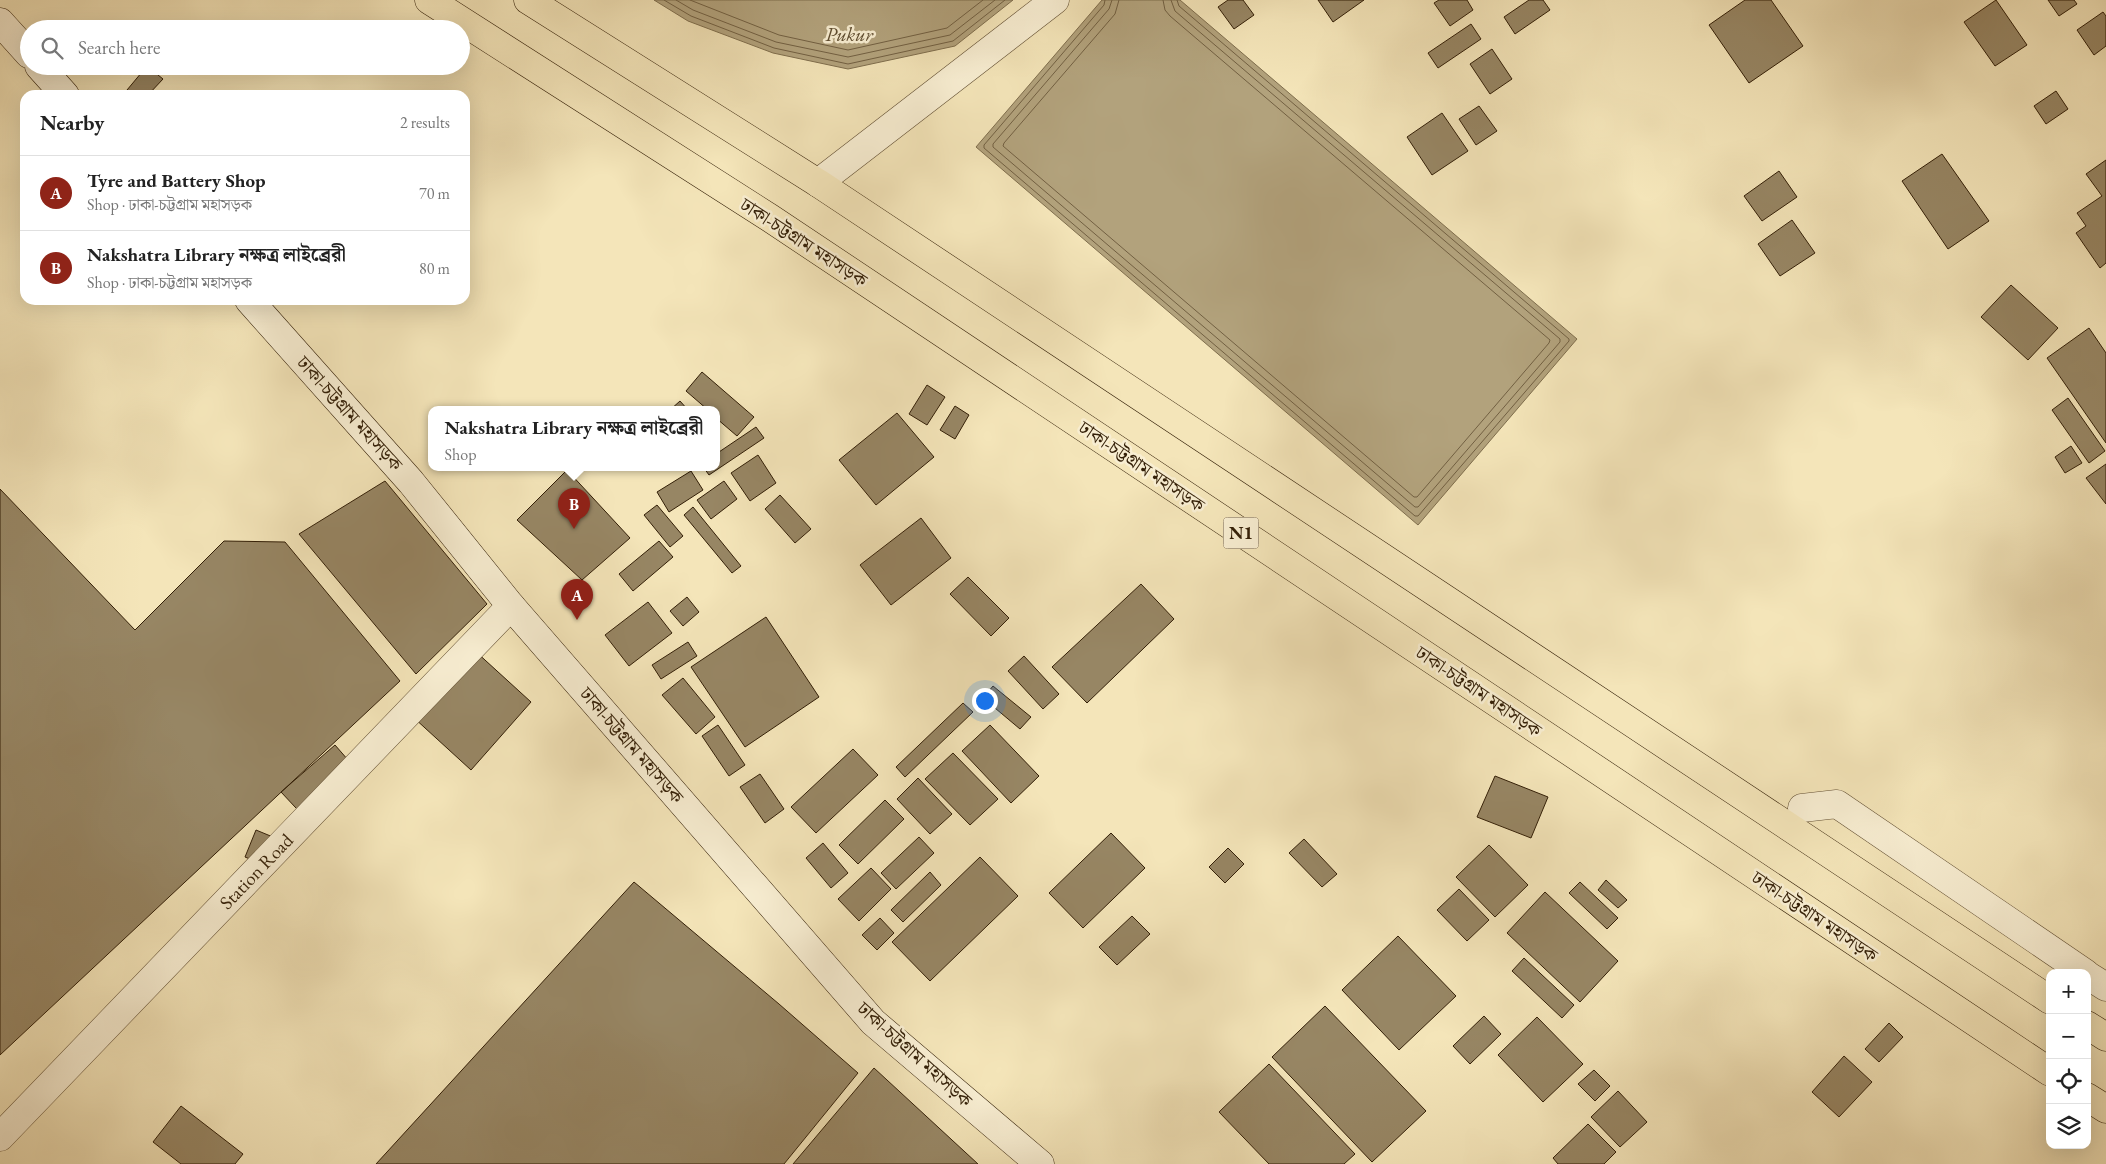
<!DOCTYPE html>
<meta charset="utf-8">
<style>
:root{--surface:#fff;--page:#f2f2f2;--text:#222;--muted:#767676;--line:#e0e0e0;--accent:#8f2418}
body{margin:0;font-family:"EB Garamond","Noto Serif Bengali",serif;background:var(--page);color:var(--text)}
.controls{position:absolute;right:15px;bottom:15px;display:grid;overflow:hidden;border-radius:10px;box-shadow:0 5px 20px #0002}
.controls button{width:45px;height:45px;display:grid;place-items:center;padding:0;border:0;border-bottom:1px solid var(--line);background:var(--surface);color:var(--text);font:25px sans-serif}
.you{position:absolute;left:984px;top:700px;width:18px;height:18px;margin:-12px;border:4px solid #fff;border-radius:50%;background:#1a73e8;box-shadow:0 0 0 8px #1a73e833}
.badge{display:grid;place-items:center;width:32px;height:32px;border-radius:50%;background:var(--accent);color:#fff;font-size:16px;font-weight:700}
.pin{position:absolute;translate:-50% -41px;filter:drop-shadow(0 1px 2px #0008)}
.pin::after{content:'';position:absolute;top:26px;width:18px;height:15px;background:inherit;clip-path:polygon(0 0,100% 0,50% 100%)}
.popup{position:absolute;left:428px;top:406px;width:292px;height:65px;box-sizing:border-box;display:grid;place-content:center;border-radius:10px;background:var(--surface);filter:drop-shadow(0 1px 4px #0005);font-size:16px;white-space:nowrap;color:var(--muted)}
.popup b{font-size:19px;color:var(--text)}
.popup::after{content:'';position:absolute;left:50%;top:100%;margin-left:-10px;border:10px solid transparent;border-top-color:var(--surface)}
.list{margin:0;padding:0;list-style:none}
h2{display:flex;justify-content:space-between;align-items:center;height:65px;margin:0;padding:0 20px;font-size:21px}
h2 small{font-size:16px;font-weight:400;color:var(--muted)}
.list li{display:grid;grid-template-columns:32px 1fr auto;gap:15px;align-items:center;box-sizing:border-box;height:75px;padding:0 20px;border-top:1px solid var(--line)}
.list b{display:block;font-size:19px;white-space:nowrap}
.list p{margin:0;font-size:16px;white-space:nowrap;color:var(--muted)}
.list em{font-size:16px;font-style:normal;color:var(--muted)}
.icon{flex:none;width:28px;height:28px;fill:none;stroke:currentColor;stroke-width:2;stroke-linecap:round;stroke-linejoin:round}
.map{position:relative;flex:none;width:2106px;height:1164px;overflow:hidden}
.search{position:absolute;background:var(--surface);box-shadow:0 5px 20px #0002;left:20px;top:20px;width:450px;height:55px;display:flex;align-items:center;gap:12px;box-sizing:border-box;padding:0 18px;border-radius:28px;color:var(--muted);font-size:19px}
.panel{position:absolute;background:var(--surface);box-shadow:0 5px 20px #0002;left:20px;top:90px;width:450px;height:215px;border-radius:15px}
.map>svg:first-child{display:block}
.water{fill:#b2a27c;stroke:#7f6e4d}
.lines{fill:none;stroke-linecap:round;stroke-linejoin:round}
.shore{stroke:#726042;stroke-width:1}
.building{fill:#978664;stroke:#331f07}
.street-casing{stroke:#635034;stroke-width:29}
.secondary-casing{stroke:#331f07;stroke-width:29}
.highway-casing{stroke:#331f07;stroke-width:29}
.street{stroke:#f8eed2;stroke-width:28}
.secondary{stroke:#f8eed2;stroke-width:28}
.highway{stroke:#f4e5b9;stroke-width:28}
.labels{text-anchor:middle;stroke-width:5;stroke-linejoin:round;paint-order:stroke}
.shield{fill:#f8eed2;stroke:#6e5d44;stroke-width:1}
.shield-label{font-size:18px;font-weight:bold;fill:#331f07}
.street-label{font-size:19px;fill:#331f07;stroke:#f8eed2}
.water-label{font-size:20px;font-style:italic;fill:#5f4d30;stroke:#f8eed2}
</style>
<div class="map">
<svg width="2106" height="1164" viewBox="0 0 2106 1164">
<rect width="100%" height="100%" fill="#f4e5b9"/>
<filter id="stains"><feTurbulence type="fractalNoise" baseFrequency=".004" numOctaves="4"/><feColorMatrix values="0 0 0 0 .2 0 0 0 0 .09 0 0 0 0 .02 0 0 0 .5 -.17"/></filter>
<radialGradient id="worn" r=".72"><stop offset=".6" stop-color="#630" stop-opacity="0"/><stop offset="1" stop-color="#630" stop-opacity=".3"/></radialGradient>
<!-- water -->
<path class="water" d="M654 0H1013L955 46 848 69 773 53 688 21Z
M1102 0H1180L1577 339 1418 525 976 147Z"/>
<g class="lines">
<!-- shore -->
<path class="shore" d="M664 0 691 16 774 48 848 64 953 41 1005 0
M676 0 693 10 776 42 848 57 950 35 995 0
M690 0 779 35 848 50 947 28 983 0
M1105 0 1104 5 984 145V148L1415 516H1418L1569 341V339L1179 6 1177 0
M1112 0 1109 9 993 144V147L1415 507H1418L1560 342V339L1175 11 1171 0
M1119 0 1115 14 1004 143 1003 146 1414 497H1417L1549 343 1550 340 1170 16 1165 10 1163 0"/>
</g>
<!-- building -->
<path class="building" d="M1228 0H1243L1254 15 1234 29 1218 7Z
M1318 0H1364L1333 22Z
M1439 0H1467L1473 10 1450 26 1434 3Z
M1529 0H1543L1550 10 1515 34 1504 17Z
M1745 0H1771L1803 46 1749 83 1709 25Z
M1996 0 2027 45 1995 66 1964 22Z
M2048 0H2074L2077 4 2059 16Z
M2103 12 2106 16V46L2094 55 2077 30Z
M1471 24 1481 39 1438 68 1428 53Z
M1492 49 1512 79 1490 94 1470 64Z
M147 66 163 79 148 95H133L127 90Z
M2056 91 2068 109 2046 124 2034 106Z
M1479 106 1497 131 1476 145 1459 119Z
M1442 113 1468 151 1432 175 1407 137Z
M1942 154 1989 221 1948 249 1902 181Z
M2106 160V263L2100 268 2076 233 2086 226 2077 213 2102 196 2086 174Z
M1779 171 1797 197 1762 221 1744 196Z
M1792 220 1815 253 1780 276 1758 244Z
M2011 285 2058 328 2028 360 1981 317Z
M2089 328 2106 353V443L2047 358Z
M702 372 754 417 737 436 716 418V410H708L686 391Z
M927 385 945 397 927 425 909 414Z
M2068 398 2105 451 2089 463 2052 410Z
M680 401 688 410H670Z
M955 406 969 415 955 439 940 430Z
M897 413 934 457 876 505 839 460Z
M756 427 764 438 709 475 704 468H716V454Z
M2071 446 2082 463 2065 473 2055 457Z
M758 455 776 483 750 501 731 473Z
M2106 464V504L2086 478Z
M567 470 630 538 582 580 517 520Z
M691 471 703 490 669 512 657 492Z
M385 481 487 604 416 674 299 534Z
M724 481 737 499 711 519 697 500Z
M0 489 135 630 224 541 285 542 400 681 0 1055Z
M780 495 811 529 795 543 765 509Z
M657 505 683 536 670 547 644 515Z
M693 507 741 566 732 573 684 515Z
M921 518 951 558 891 605 860 565Z
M659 541 673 557 633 591 619 574Z
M968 577 1009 618 991 636 950 594Z
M1141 584 1174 619 1087 703 1052 667Z
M687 597 699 612 683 626 670 611Z
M648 602 672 633 629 666 605 635Z
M766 617 819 697 745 747 691 667Z
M688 642 697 656 661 679 652 665Z
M474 650 531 702 471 770 413 717Z
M1024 656 1059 694 1043 709 1008 671Z
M683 678 715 717 696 734 662 695Z
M993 686 1031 717 1020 729 983 698Z
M963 703 973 712 905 777 896 767Z
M718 725 745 765 729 776 702 736Z
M990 725 1039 776 1011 803 962 751Z
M335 745 362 776 310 823 281 792Z
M853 749 878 775 816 833 791 807Z
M953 753 998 799 970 825 925 779Z
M760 774 784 809 765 823 740 787Z
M1495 776 1548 797 1531 838 1477 817Z
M918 778 952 814 930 834 897 799Z
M885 800 904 819 858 864 839 845Z
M256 830 285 842 274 869 245 857Z
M1111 833 1145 868 1083 928 1049 893Z
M919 837 934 853 896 889 881 873Z
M1304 839 1337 874 1322 887 1289 853Z
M823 843 848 873 831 888 806 858Z
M1489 845 1528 885 1495 917 1456 877Z
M1228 848 1244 864 1225 883 1209 867Z
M980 857 1018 896 930 981 892 942Z
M871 868 891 889 859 921 838 899Z
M930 872 941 885 903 922 891 910Z
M1606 880 1627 900 1618 908 1598 890Z
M634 882 779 1004 858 1073 784 1164H376Z
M1580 882 1618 918 1607 929 1569 893Z
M1459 889 1489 920 1467 941 1437 910Z
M1545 892 1618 961 1580 1002 1507 933Z
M1132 916 1150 934 1117 965 1099 947Z
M880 918 894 933 877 950 862 935Z
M1398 936 1456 996 1399 1050 1342 990Z
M1524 958 1574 1005 1562 1018 1512 971Z
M1325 1006 1426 1111 1372 1162 1272 1057Z
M1484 1016 1501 1034 1470 1064 1453 1046Z
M1537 1017 1583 1064 1543 1102 1498 1055Z
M1889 1023 1903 1037 1879 1062 1865 1049Z
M1844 1056 1872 1082 1839 1117 1812 1092Z
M1269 1064 1355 1154 1344 1164H1269L1219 1112Z
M874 1068 978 1164H793Z
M1594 1070 1610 1086 1595 1101 1578 1084Z
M1618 1091 1647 1122 1620 1147 1591 1117Z
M181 1106 243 1154 235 1164H181L153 1142Z
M1588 1124 1616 1152 1604 1164H1558L1553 1158Z"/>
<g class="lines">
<!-- street casing -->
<g class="street-casing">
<g id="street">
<path d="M818 183 1055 0"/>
<path d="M1802 808 1837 804 2085 973"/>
<path d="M2087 975 2106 987"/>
<path id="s1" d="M0 1137 511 606"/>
</g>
</g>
<!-- secondary casing -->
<g class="secondary-casing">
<path id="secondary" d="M0 22 29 54
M39 66 65 95
M249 300 411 482 511 606 873 1022 1040 1164"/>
</g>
<!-- highway casing -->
<g class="highway-casing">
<path id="highway" d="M429 0 770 218 2050 1072
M528 0 818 183 2050 1000
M2087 1025 2106 1037
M2087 1097 2106 1109"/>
</g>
<!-- street -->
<use href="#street" class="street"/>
<!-- secondary -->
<use href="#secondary" class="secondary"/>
<!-- highway -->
<use href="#highway" class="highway"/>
</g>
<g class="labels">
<!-- shield labels -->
<rect class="shield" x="1223.5" y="517.5" width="35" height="31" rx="4"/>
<g class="shield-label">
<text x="1241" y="539">N1</text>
</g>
<!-- street labels -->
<g class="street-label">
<text transform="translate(804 242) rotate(33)" y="7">ঢাকা-চট্টগ্রাম মহাসড়ক</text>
<text transform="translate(350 413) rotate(48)" y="7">ঢাকা-চট্টগ্রাম মহাসড়ক</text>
<text transform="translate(1142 466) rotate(34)" y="7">ঢাকা-চট্টগ্রাম মহাসড়ক</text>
<text transform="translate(1479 691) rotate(34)" y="7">ঢাকা-চট্টগ্রাম মহাসড়ক</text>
<text transform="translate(632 745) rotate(49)" y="7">ঢাকা-চট্টগ্রাম মহাসড়ক</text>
<text dy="7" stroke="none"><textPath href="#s1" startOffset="369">Station Road</textPath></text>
<text transform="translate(1815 916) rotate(34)" y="7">ঢাকা-চট্টগ্রাম মহাসড়ক</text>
<text transform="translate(915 1054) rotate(42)" y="7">ঢাকা-চট্টগ্রাম মহাসড়ক</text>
</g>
<!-- water labels -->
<g class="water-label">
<text x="849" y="41">Pukur</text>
</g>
</g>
<rect width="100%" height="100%" filter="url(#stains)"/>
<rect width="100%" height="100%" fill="url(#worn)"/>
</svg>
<div class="controls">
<button>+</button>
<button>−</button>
<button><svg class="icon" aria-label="locate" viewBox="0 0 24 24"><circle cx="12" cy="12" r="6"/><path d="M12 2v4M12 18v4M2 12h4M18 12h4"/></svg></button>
<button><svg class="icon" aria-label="layers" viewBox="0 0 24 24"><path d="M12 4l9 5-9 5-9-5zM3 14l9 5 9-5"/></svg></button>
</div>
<div class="you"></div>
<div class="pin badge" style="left:577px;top:620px">A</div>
<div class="pin badge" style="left:574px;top:529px">B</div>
<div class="popup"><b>Nakshatra Library নক্ষত্র লাইব্রেরী</b>Shop</div>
<div class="search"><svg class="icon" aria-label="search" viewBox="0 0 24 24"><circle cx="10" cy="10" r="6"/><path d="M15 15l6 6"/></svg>Search here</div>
<section class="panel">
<h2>Nearby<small>2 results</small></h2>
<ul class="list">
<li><span class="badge">A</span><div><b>Tyre and Battery Shop</b><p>Shop · ঢাকা-চট্টগ্রাম মহাসড়ক</p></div><em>70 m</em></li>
<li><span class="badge">B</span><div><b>Nakshatra Library নক্ষত্র লাইব্রেরী</b><p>Shop · ঢাকা-চট্টগ্রাম মহাসড়ক</p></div><em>80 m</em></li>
</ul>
</section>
</div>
